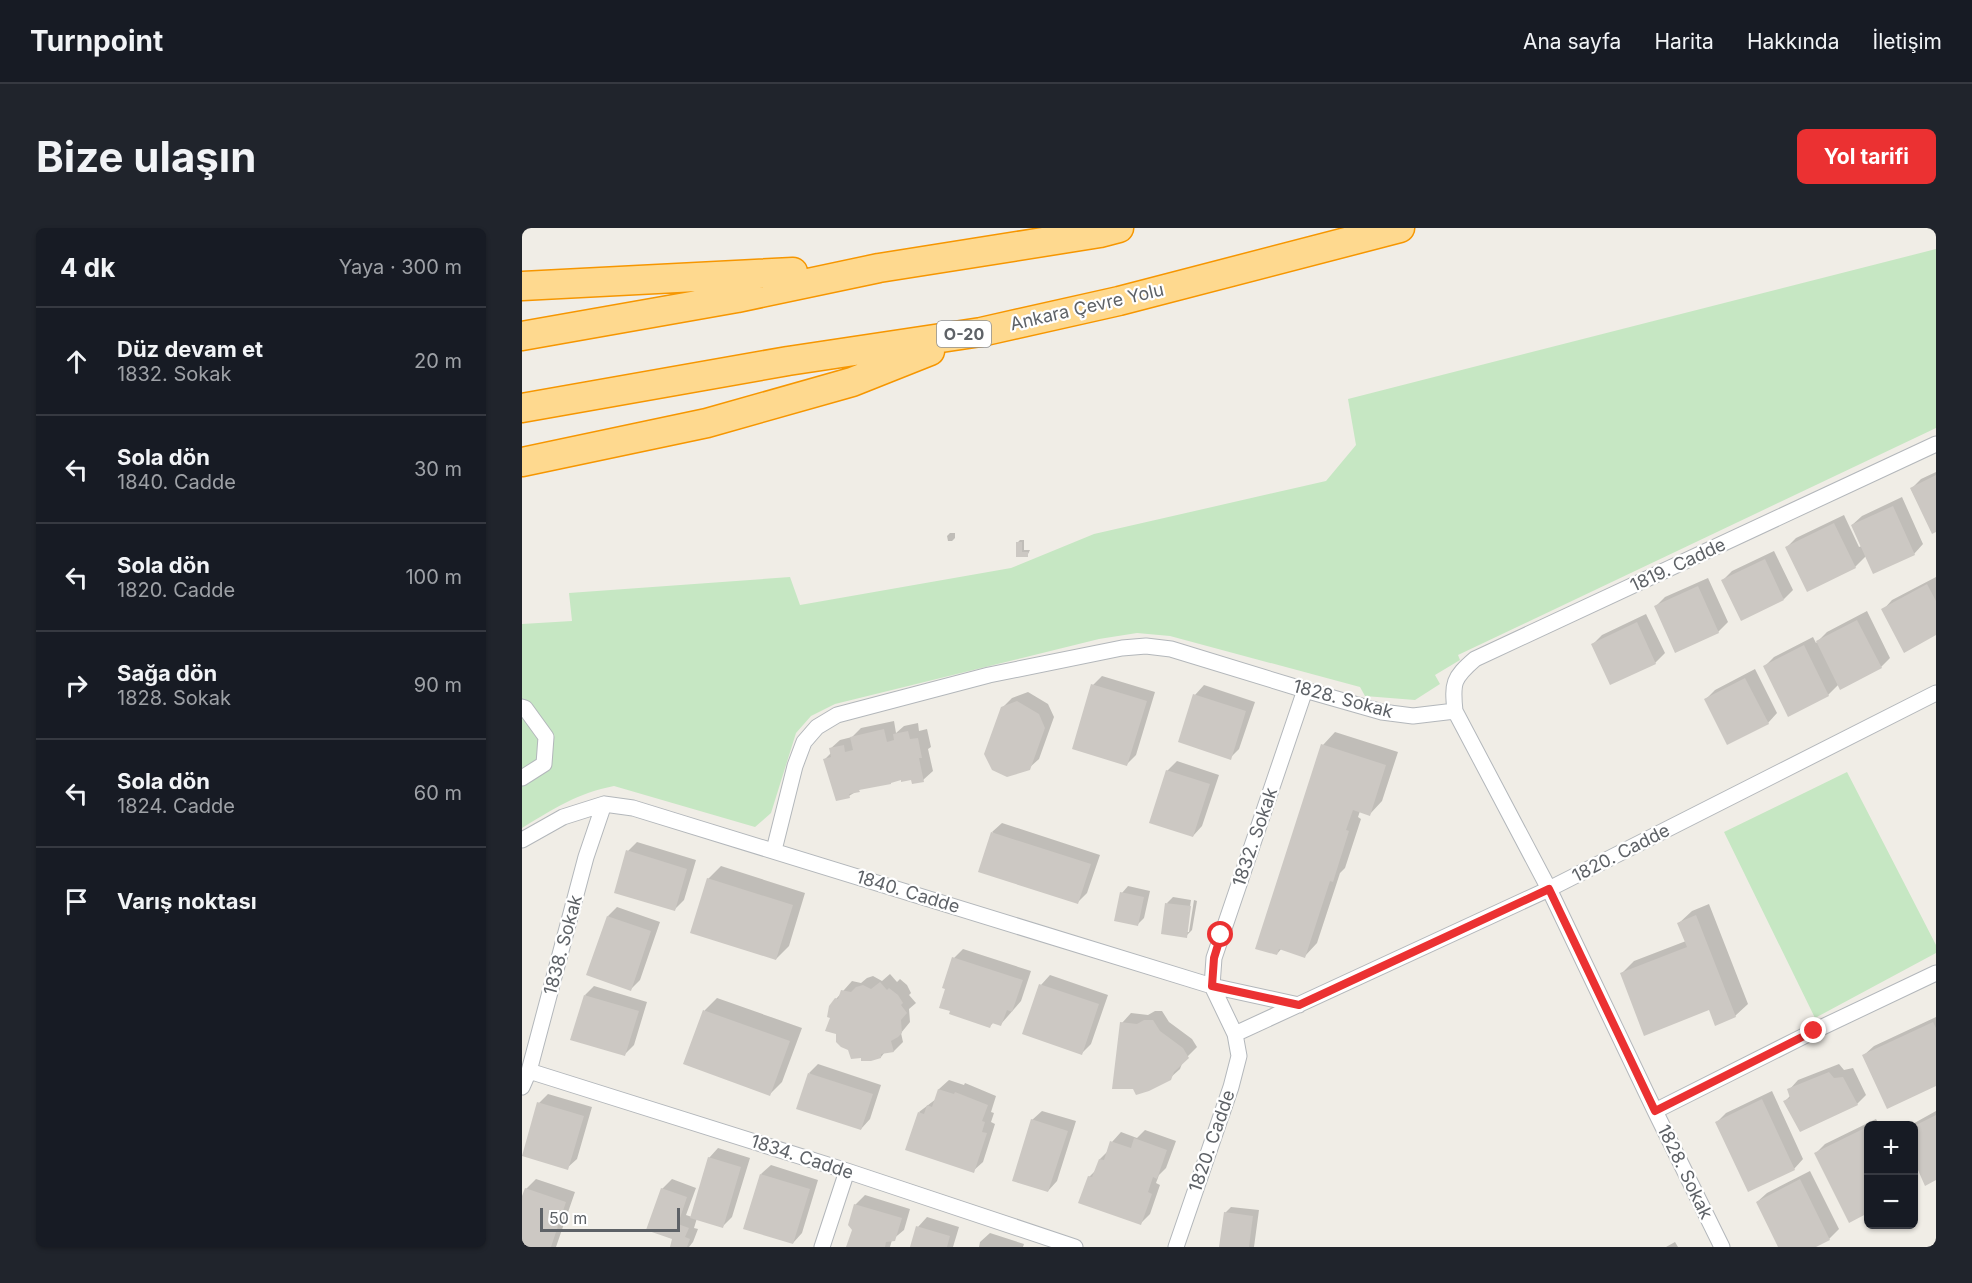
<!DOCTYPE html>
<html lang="tr">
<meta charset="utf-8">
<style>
:root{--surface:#171b24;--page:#20242c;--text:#f1f3f6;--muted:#9ea1a6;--line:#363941;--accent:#eb3132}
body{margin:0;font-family:Inter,sans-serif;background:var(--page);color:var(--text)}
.controls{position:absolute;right:18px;bottom:18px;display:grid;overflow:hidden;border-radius:9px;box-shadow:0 2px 4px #0004}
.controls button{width:54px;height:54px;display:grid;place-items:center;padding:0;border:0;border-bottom:2px solid var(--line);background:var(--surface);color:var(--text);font:30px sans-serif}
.scale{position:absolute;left:18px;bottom:15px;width:140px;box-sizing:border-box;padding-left:6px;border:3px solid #5e6267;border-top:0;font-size:16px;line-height:21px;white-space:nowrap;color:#5e6267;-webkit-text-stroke:4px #fff;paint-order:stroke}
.stop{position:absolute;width:18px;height:18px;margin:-14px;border:4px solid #eb3132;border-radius:50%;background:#fff}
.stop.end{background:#eb3132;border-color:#fff;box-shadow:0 2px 6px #0008}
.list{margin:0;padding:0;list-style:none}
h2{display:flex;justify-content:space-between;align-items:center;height:78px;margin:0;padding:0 24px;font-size:26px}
h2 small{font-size:20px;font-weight:400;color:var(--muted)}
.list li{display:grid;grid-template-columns:39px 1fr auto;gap:18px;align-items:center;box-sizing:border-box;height:108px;padding:0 24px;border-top:2px solid var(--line)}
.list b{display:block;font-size:22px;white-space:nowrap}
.list p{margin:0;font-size:20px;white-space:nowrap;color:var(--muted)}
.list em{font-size:20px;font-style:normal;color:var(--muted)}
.icon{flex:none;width:33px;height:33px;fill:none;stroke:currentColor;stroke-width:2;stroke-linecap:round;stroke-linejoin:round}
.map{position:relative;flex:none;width:1414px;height:1019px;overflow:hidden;border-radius:9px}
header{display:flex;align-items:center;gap:36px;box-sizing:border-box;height:84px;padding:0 30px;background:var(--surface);border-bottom:2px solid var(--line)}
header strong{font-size:28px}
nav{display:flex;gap:33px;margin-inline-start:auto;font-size:21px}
.intro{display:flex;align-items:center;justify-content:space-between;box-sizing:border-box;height:144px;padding:0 36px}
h1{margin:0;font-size:42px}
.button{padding:15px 27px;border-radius:9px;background:var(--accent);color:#fff;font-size:21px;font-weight:700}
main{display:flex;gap:36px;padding:0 36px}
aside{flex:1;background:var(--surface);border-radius:9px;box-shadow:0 2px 4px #0004}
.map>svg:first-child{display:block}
.green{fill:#c6e7c3}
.shadow{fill:#0003}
.building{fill:#ccc8c3}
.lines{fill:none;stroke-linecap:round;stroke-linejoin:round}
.street-casing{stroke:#b3b7bb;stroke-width:17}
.highway-casing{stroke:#f69600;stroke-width:31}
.street{stroke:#fff;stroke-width:15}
.highway{stroke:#fed98f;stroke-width:28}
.route{stroke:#eb3132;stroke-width:8}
.labels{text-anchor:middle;stroke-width:4.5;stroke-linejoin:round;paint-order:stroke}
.shield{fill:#fff;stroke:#8e9195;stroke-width:1.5}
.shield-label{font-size:16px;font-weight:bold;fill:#5e6267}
.street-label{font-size:18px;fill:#5e6267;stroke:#fff}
</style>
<header>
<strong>Turnpoint</strong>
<nav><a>Ana sayfa</a><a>Harita</a><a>Hakkında</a><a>İletişim</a></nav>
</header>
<div class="intro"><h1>Bize ulaşın</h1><a class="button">Yol tarifi</a></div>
<main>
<aside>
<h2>4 dk<small>Yaya · 300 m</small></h2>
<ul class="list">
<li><svg class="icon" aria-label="ahead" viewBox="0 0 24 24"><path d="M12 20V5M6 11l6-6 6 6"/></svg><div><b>Düz devam et</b><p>1832. Sokak</p></div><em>20 m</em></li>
<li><svg class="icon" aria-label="left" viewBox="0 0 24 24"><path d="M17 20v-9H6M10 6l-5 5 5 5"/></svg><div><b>Sola dön</b><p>1840. Cadde</p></div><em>30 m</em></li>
<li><svg class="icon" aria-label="left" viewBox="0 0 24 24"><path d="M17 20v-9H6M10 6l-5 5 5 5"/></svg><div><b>Sola dön</b><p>1820. Cadde</p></div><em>100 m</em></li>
<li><svg class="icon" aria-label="right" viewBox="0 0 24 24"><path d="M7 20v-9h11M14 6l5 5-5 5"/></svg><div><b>Sağa dön</b><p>1828. Sokak</p></div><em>90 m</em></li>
<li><svg class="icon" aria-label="left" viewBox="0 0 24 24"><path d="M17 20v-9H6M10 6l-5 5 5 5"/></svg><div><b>Sola dön</b><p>1824. Cadde</p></div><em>60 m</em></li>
<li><svg class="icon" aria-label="arrive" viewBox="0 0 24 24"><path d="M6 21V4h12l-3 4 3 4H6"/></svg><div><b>Varış noktası</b></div></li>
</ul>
</aside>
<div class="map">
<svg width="1414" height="1019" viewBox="0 0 1414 1019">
<rect width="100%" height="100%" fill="#f0ede6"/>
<!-- green -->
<path class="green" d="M1414 21V200L936 427 938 432 913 447 918 456 893 472 843 468 838 459 648 408 615 405 577 411 313 476 289 488 274 505 249 585 233 599 92 558C56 565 31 581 0 600V396L50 393 47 365 268 349 278 377 489 340 572 306 804 253 834 217 826 171Z
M1325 544 1414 717V725L1293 790 1202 604Z"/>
<!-- shadow -->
<path class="shadow" d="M1414 244V302L1411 304 1389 261 1399 251Z
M1380 269 1401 316 1392 326 1344 328 1333 339 1265 319 1274 310 1322 287 1337 319 1340 318 1330 297 1340 288Z
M428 305H433V310L430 313H426L425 308Z
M498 312H502V322H508L505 328H495V315Z
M1252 323 1271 362 1262 371 1201 352 1210 343Z
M1414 349V406L1383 423 1361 382 1370 372Z
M1186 350 1206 394 1196 404 1134 378 1143 369Z
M1345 383 1368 430 1359 439 1317 456 1306 467 1243 438 1252 429 1291 409 1294 415 1305 404Z
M1124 386 1143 425 1133 435 1071 416 1080 407Z
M1233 441 1255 485 1246 495 1184 471 1193 462Z
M580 448 633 464 614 527 605 536 571 457Z
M682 457 733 474 717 521 708 530 673 467Z
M506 464 526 476 532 489 517 531 507 540 480 480 490 470Z
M372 493 374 505 382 498 396 495 397 503 405 501 409 519 406 521 411 543 401 552 380 550 340 560 327 568 303 531 309 525 308 521 318 512 330 509 339 500Z
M813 504 876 524 860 573 848 586 838 583 836 589 839 591 823 640 818 645 795 715 783 728 760 720 755 726 801 517Z
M655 533 697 547 680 598 671 608 645 543Z
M480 595 578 627 565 665 556 674 470 604Z
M115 614 174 632 162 672 152 682 106 623Z
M199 638 283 665 267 718 254 731 186 651Z
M606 658 628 663 622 690 616 696 600 665Z
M651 669 669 672 664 704H667L672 672 675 673 670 702 664 708 645 675Z
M1187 676 1226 776 1213 788 1099 746 1112 733 1164 713 1157 695 1170 683Z
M95 679 138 694 118 752 109 761 86 688Z
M441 721 509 743 499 773 479 796 472 794 468 798 430 782 432 730Z
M368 746 375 754 378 751 385 757 389 765 387 767 394 775 387 781 388 794 379 805 381 814 372 823 363 824 359 829 314 771 330 753 339 755 345 750 351 748 360 753Z
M528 747 586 767 569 816 560 825 519 757Z
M72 758 125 774 112 817 102 827 63 767Z
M195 770 280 800 260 854 248 866 163 836 183 782Z
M633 783H640L647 794 670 811 675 819 661 833 658 841 648 850 600 795 609 785 626 787Z
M1414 789V856L1366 879 1342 827 1352 818Z
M296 836 359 857 348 891 339 901 287 845Z
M1317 836 1322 842 1331 840 1344 867 1335 876 1262 874 1269 867 1267 862 1276 852Z
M427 852 442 857 443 855 474 868 469 884 472 885 469 894 473 896 461 934 451 943 397 884 414 871 417 861Z
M1250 863 1281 931 1272 941 1195 894 1204 885Z
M26 866 70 879 55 931 45 940 17 875Z
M520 883 554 893 535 953 526 963 510 892Z
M1414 883V951L1403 956 1392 930V898H1387Z
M1354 891 1358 898H1346V984L1328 993 1294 925 1303 916Z
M623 902 654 913 644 940 637 947 634 955 638 957 628 986 618 996 567 949 574 942 578 931 586 923 590 914 599 904 615 910Z
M196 920 228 930 210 989 201 998 175 990 172 1000 176 1001 171 1014 167 1019H149L152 1011 140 961 150 951 174 960 164 987 170 989 187 930Z
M249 937 296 952 280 1005 271 1015 239 946Z
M1288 943 1317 1001 1307 1011 1291 1019H1258L1235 974 1245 965Z
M14 951 53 964 34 1019H0V973L4 961Z
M343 967 388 981 382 1002 370 1012 368 1019H326L332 1002 333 977Z
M709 979 737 982 732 1019H699L703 985Z
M405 989 437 999 431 1019H390L396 999Z
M468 1005 502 1016 501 1019H457L458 1014Z
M1153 1014 1156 1019H1144Z"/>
<!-- building -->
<path class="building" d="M1414 247V304L1410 306 1388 260Z
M1371 278 1393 327 1351 346 1329 297Z
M1312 295 1334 340 1285 364 1263 319Z
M494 314H500V324H506V329H494Z
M1243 331 1262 372 1219 393 1199 352Z
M1405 356 1414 373V407L1382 425 1359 381Z
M1176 358 1197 405 1153 425 1132 378Z
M1335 392 1360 440 1318 462 1294 413Z
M1115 394 1134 436 1088 457 1069 416Z
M1282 417 1307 468 1266 489 1241 438Z
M1223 450 1247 496 1205 517 1182 471Z
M569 456 625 473 605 538 550 521Z
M671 466 724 483 709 532 656 514Z
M495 473 517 486 523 500 508 542 485 549 470 542 462 526 479 479Z
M362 501 365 514 372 512 371 506 386 503 388 511 396 510 400 530H397L402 554 390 556 389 552 379 554V552L369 555V556L337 562 338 564 327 566 328 570 314 573 301 531 309 529 307 520 322 517 323 524 331 522 328 509Z
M799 516 864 537 848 588 831 582 824 602 827 603 811 654 808 653 783 730 757 721 755 727 733 721Z
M644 542 688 556 671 609 627 595Z
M469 604 569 636 556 676 456 644Z
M104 622 165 641 153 683 92 665Z
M185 650 271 677 254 732 168 705Z
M598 664 622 669 616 698 592 693Z
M643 675 669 678 665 710 639 706Z
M1174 687 1214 789 1193 798 1187 782 1122 808 1098 745 1165 719 1155 695Z
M85 688 129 703 109 763 64 747Z
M430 729 501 752 490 784 485 782 479 798 470 795 468 800 427 786 428 783 417 780 423 761 420 760Z
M358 754 365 762 367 760 376 767 381 775 379 777 385 785 379 792 380 805 376 809 369 813 372 824 359 826V830L349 833H339V830L329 831 326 822 319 819 314 814V806L303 803 308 790 305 789 307 778 313 770 316 771 319 762 329 764 334 759 341 757 349 761Z
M517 756 577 776 560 827 500 806Z
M62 767 117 783 103 828 48 812Z
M181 782 268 813 248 868 161 836Z
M622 792H631L638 803 661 820 667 830 652 844 649 852 627 863 614 867 611 861H590L598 794 615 796Z
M1411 794 1414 800V858L1365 881 1340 827Z
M1307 844 1312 850 1321 849 1336 877 1278 904 1261 873 1268 870 1265 861Z
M286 845 351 866 339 902 274 881Z
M416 861 432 866 433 864 466 877 460 893 463 894 460 904 465 905 452 945 383 922 396 884 402 886 405 877 410 879Z
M1240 871 1273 942 1226 964 1193 894Z
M15 874 62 888 46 942 0 928Z
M1414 887V952L1403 958 1392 933V898Z
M509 891 546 903 526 964 490 953Z
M1345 899 1346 902V985L1327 995 1292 925Z
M612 910 645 922 635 951 631 949 626 964 630 966 619 997 556 975 566 948 570 949 577 931 582 932 588 913 609 920Z
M186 929 219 939 201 1000 168 990Z
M238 946 288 961 271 1016 221 1001Z
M1278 951 1308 1012 1294 1019H1256L1234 974Z
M3 960 44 974 29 1019H0V968Z
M139 960 165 969 156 996 167 1000 163 1009 168 1011 165 1019H148L150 1011 124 1002Z
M332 976 380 990 373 1013 364 1014 363 1019H324L330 1002 326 997Z
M702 984 731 988 727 1019H697Z
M394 998 428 1008 425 1019H388Z"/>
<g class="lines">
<!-- street casing -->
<g class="street-casing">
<path id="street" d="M0 479 3 480 24 509 22 536 0 550
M0 612 41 589 82 576 111 580 690 758 777 777
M252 622 273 538 282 514 295 499 315 487 467 447 600 420 624 418 649 421 783 462 860 484 891 488 933 483
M713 806 1027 661 1414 465
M7 843 325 943 553 1019
M0 859 7 843 64 629 82 576
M1133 883 1292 803 1414 745
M300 1019 325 943
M654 1019 709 859 717 828 713 806 690 758 692 730 783 462
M1200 1019 1133 883 1027 661 933 483C930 455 931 450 953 431L1414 216"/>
</g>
<!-- highway casing -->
<g class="highway-casing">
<path id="highway" d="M0 58 271 44
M0 108 215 70 357 40 578 5 597 0
M0 180 266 133 459 104 597 73 878 0
M0 234 185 195 330 154 408 123"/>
</g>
<!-- street -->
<use href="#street" class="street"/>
<!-- highway -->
<use href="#highway" class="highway"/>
</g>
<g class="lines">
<!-- route -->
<path class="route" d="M699 707 692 730 690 758 777 777 1027 661 1133 883 1292 803"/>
</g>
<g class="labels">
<!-- shield labels -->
<rect class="shield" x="415" y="93" width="54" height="26" rx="4.5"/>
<g class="shield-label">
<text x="442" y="112">O-20</text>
</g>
<!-- street labels -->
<g class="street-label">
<text transform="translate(565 79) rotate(-13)" y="6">Ankara Çevre Yolu</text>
<text transform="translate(1156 337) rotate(-25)" y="6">1819. Cadde</text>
<text transform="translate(821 471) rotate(15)" y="6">1828. Sokak</text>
<text transform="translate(733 609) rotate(-71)" y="6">1832. Sokak</text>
<text transform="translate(1099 625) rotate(-27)" y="6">1820. Cadde</text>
<text transform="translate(386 664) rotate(17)" y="6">1840. Cadde</text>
<text transform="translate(41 717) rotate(-75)" y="6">1838. Sokak</text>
<text transform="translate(690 913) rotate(-71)" y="6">1820. Cadde</text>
<text transform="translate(280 929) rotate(18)" y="6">1834. Cadde</text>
<text transform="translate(1163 944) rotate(64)" y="6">1828. Sokak</text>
</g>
</g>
</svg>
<div class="controls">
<button>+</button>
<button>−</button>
</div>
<div class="scale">50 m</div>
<div class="stop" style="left:699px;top:707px"></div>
<div class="stop end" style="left:1292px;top:803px"></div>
</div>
</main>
